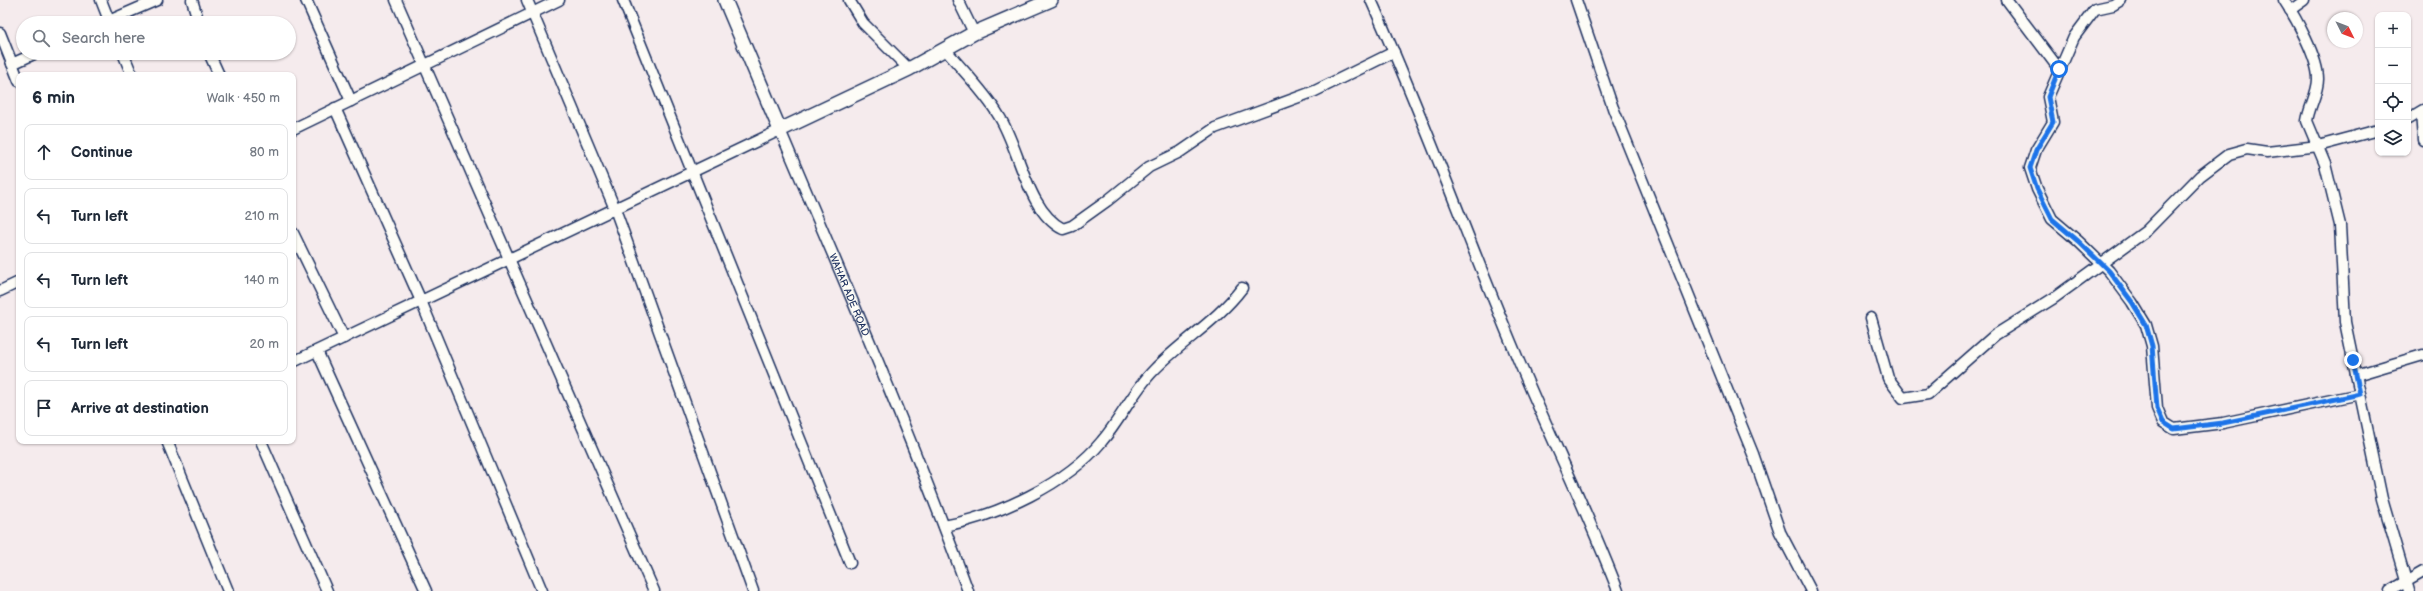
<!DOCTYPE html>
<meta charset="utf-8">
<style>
:root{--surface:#fff;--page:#f6f6f7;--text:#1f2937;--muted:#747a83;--line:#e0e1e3}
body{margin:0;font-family:"Balsamiq Sans",sans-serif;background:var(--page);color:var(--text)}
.controls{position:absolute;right:12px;top:12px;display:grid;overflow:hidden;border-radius:8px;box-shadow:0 1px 3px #0004}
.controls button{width:36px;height:36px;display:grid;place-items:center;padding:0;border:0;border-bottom:1px solid var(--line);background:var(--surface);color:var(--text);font:20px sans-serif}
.compass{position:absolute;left:2327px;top:12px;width:36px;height:36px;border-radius:50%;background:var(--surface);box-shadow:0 1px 3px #0004;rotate:132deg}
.stop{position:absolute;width:12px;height:12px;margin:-9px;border:3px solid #1a73e8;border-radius:50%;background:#fff}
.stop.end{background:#1a73e8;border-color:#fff;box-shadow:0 1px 4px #0008}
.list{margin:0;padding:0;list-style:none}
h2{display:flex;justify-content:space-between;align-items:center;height:52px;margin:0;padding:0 16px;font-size:17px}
h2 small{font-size:13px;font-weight:400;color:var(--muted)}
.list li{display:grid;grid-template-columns:26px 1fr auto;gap:12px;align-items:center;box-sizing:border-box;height:56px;margin:0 8px 8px;padding:0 8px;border:1px solid var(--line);border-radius:8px}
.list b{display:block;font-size:15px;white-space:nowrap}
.list em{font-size:13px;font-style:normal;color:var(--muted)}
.icon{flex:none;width:22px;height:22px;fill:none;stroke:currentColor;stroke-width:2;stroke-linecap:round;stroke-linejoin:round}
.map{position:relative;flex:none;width:2423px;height:591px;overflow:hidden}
.search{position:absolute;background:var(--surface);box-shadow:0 1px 3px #0004;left:16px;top:16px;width:280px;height:44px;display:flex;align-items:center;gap:10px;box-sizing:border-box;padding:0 14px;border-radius:22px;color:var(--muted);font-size:15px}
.panel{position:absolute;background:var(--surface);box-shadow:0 1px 3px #0004;left:16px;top:72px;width:280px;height:372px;border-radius:8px}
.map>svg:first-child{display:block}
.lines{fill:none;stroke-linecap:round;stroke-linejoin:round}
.minor-casing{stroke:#1b2f5e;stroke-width:13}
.tertiary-casing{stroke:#1b2f5e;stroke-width:16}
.minor{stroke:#fdfcf7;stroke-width:10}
.tertiary{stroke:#fdfcf7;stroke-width:13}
.route{stroke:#1a73e8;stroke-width:5}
.labels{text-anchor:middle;stroke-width:3.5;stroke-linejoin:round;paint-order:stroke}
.street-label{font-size:10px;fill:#1b2f5e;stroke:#fdfcf7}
</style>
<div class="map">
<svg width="2423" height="591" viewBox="0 0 2423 591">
<rect width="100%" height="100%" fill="#f5ebed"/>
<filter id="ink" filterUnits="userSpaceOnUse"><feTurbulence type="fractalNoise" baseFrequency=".025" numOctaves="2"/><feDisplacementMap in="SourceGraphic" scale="8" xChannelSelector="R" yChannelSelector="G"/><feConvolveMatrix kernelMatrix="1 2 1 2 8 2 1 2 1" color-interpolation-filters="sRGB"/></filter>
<g filter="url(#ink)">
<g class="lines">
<!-- minor casing -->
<g class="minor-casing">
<g id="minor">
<path d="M101 0 110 23"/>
<path d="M192 0 199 23"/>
<path d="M306 0 351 101"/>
<path d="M396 0 654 591"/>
<path d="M527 0 615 209 753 591"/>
<path d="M623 0 850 563"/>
<path d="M849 0 863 23 909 69"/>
<path d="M958 0 974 33"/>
<path d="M1371 0C1423 115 1466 235 1515 352 1548 432 1587 510 1618 591"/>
<path d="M1576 0 1613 108 1753 454 1780 532 1811 591"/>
<path d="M2007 0 2059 69"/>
<path d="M2121 0 2113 5 2095 9 2074 37 2048 97 2053 122 2036 150 2030 168 2037 189 2052 219 2078 241 2109 271 2132 302 2146 325 2152 346 2157 408 2163 422 2174 429 2223 423 2360 394"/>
<path d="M2284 0C2296 18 2318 58 2318 79 2318 93 2309 107 2307 121L2325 164 2340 225 2345 322 2382 499 2409 591"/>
<path d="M2290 10 2304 0"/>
<path d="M104 23 157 0"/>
<path d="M0 33 19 81"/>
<path d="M945 49C963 71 985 92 999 116 1020 149 1027 211 1063 229L1072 226 1107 201 1149 167 1180 152 1215 128 1315 91 1394 52"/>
<path d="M123 53 132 75"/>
<path d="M209 53 219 75"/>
<path d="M12 64 36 53"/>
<path d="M335 108 421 301 542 591"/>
<path d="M2421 112 2423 140"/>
<path d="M2408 119 2423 110"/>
<path d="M293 129 559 0"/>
<path d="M293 233 344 338"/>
<path d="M0 291 19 282"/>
<path d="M1871 318 1888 378 1903 398 1928 394 1995 335 2054 298 2146 231 2200 176 2229 154 2247 149 2267 152 2318 146 2378 130"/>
<path d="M317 351 426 591"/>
<path id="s1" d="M293 362 780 130C845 283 911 435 968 591"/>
<path d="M2356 375 2423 355"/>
<path d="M167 441 228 591"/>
<path d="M261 441 327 591"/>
<path d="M944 526C997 516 1067 484 1102 441 1121 419 1133 391 1154 370 1182 341 1217 321 1242 288"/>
<path d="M2390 591 2423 572"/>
</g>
</g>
<!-- tertiary casing -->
<g class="tertiary-casing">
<path id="tertiary" d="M725 0 780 130 909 69 974 33 1051 0"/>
</g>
<!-- minor -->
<use href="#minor" class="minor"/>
<!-- tertiary -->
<use href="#tertiary" class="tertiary"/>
</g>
</g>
<g class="lines" filter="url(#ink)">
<!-- route -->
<path class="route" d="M2059 69 2048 97 2053 122 2036 150 2030 168 2037 189 2052 219 2078 241 2109 271 2132 302 2146 325 2152 346 2157 408 2163 422 2174 429 2223 423 2360 394 2353 360"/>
</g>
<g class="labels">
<!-- street labels -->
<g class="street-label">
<text dy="4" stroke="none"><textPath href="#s1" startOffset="718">WAHAR ADE ROAD</textPath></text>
</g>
</g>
</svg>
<div class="controls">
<button>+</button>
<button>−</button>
<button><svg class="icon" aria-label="locate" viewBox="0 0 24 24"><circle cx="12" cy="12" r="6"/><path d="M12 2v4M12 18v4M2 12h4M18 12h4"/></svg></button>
<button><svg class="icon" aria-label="layers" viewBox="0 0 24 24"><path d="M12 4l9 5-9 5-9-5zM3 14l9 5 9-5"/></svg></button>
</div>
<svg class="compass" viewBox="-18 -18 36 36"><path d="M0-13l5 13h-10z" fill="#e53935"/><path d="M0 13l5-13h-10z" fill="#747a83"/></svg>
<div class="stop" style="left:2059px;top:69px"></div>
<div class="stop end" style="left:2353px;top:360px"></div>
<div class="search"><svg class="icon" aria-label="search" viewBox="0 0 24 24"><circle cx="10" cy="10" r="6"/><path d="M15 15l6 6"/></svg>Search here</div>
<section class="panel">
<h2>6 min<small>Walk · 450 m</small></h2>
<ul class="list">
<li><svg class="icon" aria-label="ahead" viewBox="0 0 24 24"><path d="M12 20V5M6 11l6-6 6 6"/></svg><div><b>Continue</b></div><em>80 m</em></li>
<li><svg class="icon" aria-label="left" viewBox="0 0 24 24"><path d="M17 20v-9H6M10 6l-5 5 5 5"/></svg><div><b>Turn left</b></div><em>210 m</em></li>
<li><svg class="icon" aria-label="left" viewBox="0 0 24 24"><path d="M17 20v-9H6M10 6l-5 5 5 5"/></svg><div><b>Turn left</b></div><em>140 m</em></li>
<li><svg class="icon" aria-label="left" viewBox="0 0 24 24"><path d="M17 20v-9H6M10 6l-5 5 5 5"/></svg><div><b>Turn left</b></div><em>20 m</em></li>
<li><svg class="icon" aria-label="arrive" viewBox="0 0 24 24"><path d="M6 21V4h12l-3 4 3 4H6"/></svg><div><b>Arrive at destination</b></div></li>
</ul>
</section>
</div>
